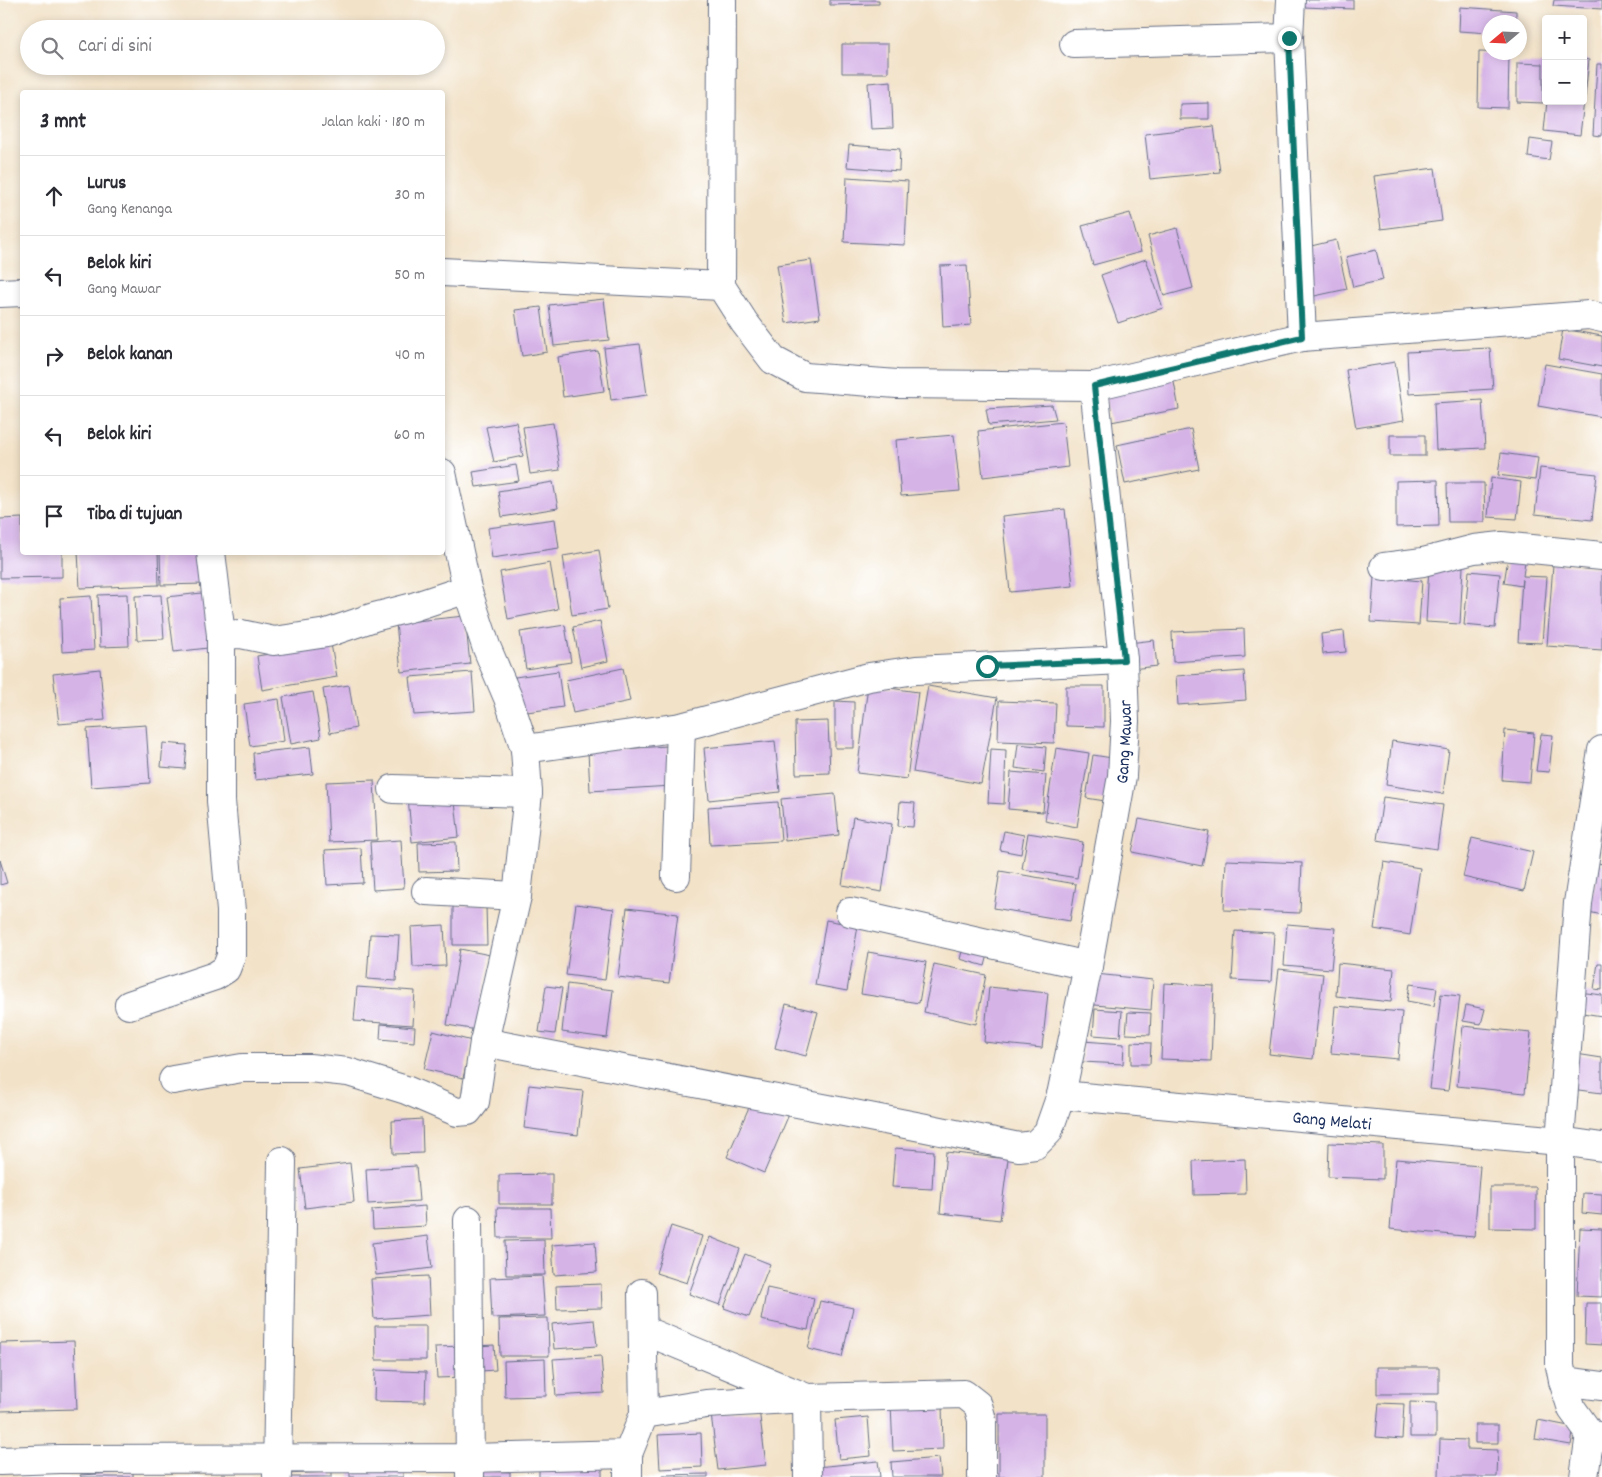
<!DOCTYPE html>
<html lang="id">
<meta charset="utf-8">
<style>
:root{--surface:#fff;--page:#f7f7f7;--text:#2b2b33;--muted:#7c7c81;--line:#e1e1e2}
body{margin:0;font-family:Dekko,sans-serif;background:var(--page);color:var(--text)}
.controls{position:absolute;right:15px;top:15px;display:grid;overflow:hidden;border-radius:5px;box-shadow:0 2px 8px #0003}
.controls button{width:45px;height:45px;display:grid;place-items:center;padding:0;border:0;border-bottom:1px solid var(--line);background:var(--surface);color:var(--text);font:25px sans-serif}
.compass{position:absolute;left:1482px;top:15px;width:45px;height:45px;border-radius:50%;background:var(--surface);box-shadow:0 2px 8px #0003;rotate:251deg}
.stop{position:absolute;width:15px;height:15px;margin:-11px;border:4px solid #0f766e;border-radius:50%;background:#fff}
.stop.end{background:#0f766e;border-color:#fff;box-shadow:0 1px 5px #0008}
.list{margin:0;padding:0;list-style:none}
h2{display:flex;justify-content:space-between;align-items:center;height:65px;margin:0;padding:0 20px;font-size:21px}
h2 small{font-size:16px;font-weight:400;color:var(--muted)}
.list li{display:grid;grid-template-columns:32px 1fr auto;gap:15px;align-items:center;box-sizing:border-box;height:80px;padding:0 20px;border-top:1px solid var(--line)}
.list b{display:block;font-size:19px;white-space:nowrap}
.list p{margin:0;font-size:16px;white-space:nowrap;color:var(--muted)}
.list em{font-size:16px;font-style:normal;color:var(--muted)}
.icon{flex:none;width:28px;height:28px;fill:none;stroke:currentColor;stroke-width:2;stroke-linecap:round;stroke-linejoin:round}
.map{position:relative;flex:none;width:1602px;height:1477px;overflow:hidden}
.search{position:absolute;background:var(--surface);box-shadow:0 2px 8px #0003;left:20px;top:20px;width:425px;height:55px;display:flex;align-items:center;gap:12px;box-sizing:border-box;padding:0 18px;border-radius:28px;color:var(--muted);font-size:19px}
.panel{position:absolute;background:var(--surface);box-shadow:0 2px 8px #0003;left:20px;top:90px;width:425px;height:465px;border-radius:5px}
.map>svg:first-child{display:block}
.building{fill:#d5b3e7}
.lines{fill:none;stroke-linecap:round;stroke-linejoin:round}
.minor-casing{stroke:#666e83;stroke-width:30}
.minor{stroke:#fff;stroke-width:28}
.route{stroke:#0f766e;stroke-width:6}
.labels{text-anchor:middle;stroke-width:4;stroke-linejoin:round;paint-order:stroke}
.street-label{font-size:18px;fill:#1b2f5e;stroke:#fff}
</style>
<div class="map">
<svg width="1602" height="1477" viewBox="0 0 1602 1477">
<rect width="100%" height="100%" fill="#fff"/>
<filter id="ink" filterUnits="userSpaceOnUse"><feTurbulence type="fractalNoise" baseFrequency=".02" numOctaves="2"/><feDisplacementMap in="SourceGraphic" scale="10" xChannelSelector="R" yChannelSelector="G"/><feConvolveMatrix kernelMatrix="1 2 1 2 8 2 1 2 1" color-interpolation-filters="sRGB"/></filter>
<filter id="wash" filterUnits="userSpaceOnUse"><feTurbulence type="fractalNoise" baseFrequency=".0096" numOctaves="4" result="noise"/><feDisplacementMap in="SourceGraphic" scale="20" xChannelSelector="R" yChannelSelector="G"/><feGaussianBlur stdDeviation="1.12" result="paint"/><feColorMatrix in="noise" values="0 0 0 0 0 0 0 0 0 0 0 0 0 0 0 0 0 1.4 0 .05"/><feComposite in="paint" operator="in"/></filter>
<g filter="url(#wash)">
<rect width="100%" height="100%" fill="#f2e2c8"/>
<g id="blocks">
<!-- building -->
<path class="building" d="M830 0H879V4L830 5Z
M1304 0H1353V9L1304 7Z
M1554 0H1602V9L1553 6Z
M1460 7 1516 11V22H1490V33L1459 31Z
M842 44H888V73H842Z
M1479 52 1509 53 1508 108 1478 107Z
M1583 59 1589 60 1585 97H1583Z
M1517 63 1543 64V103L1517 102Z
M1597 64H1602V136L1593 135Z
M891 81 893 128 871 129 868 83Z
M1547 101H1584L1580 135 1544 131Z
M1209 103V119H1180V104Z
M1214 126 1220 172 1150 179 1145 134Z
M1530 139 1552 142 1549 160 1528 157Z
M849 145 900 149 899 171 847 167Z
M1435 168 1442 221 1381 229 1374 176Z
M847 177 908 181 905 245 844 242Z
M1130 213 1141 252 1093 265 1082 226Z
M1177 228 1193 288 1164 296 1148 236Z
M1336 240 1347 289 1310 297 1299 249Z
M1376 250 1383 280 1353 287 1346 257Z
M1146 259 1163 308 1118 323 1101 275Z
M811 260 820 318 786 323 777 265Z
M967 265 971 325 943 327 940 266Z
M604 299 609 340 554 346 549 305Z
M541 307 547 352 522 356 515 310Z
M1563 329 1602 336V367L1558 359Z
M640 344 647 395 611 400 604 348Z
M1490 348 1493 389 1409 394 1407 352Z
M598 351 604 391 563 397 558 357Z
M1395 362 1404 420 1356 428 1346 370Z
M1545 364 1602 374V417L1538 406Z
M1173 377 1179 409 1111 422 1105 391Z
M1482 400 1485 448 1436 450 1434 403Z
M1052 405 1056 419 989 425 986 409Z
M516 422 523 456 494 462 486 427Z
M1063 422 1068 467 983 477 978 431Z
M553 423 560 470 530 474 523 427Z
M1191 429 1199 469 1125 484 1117 445Z
M954 435 960 491 901 496 896 440Z
M1390 435H1425V456H1390Z
M1501 453 1538 458 1535 480 1498 475Z
M516 465 519 481 476 487 473 472Z
M1540 468 1597 474 1592 520 1535 514Z
M1491 478 1521 482 1517 519 1488 517Z
M1438 480 1439 526 1396 527V481Z
M553 482 558 508 502 517 498 491Z
M1447 483H1484L1485 522H1448Z
M1065 509 1073 586 1010 592 1002 516Z
M22 518V552H62V577L0 578V519Z
M555 519 559 548 492 558 488 528Z
M599 550 608 609 572 615 563 556Z
M78 552H158L159 585 80 588Z
M160 552H204L205 584 161 585Z
M1508 558 1525 561 1523 576 1547 577 1542 643 1518 642 1522 579 1521 586 1504 583Z
M550 563 558 609 508 619 500 572Z
M1553 564 1602 568V650L1547 646Z
M1429 565 1463 567 1460 624 1426 622Z
M1469 571 1500 574 1495 628 1464 625Z
M1374 577 1422 581 1419 625 1371 622Z
M210 592 216 647 174 652 167 597Z
M127 594 129 646 100 647 98 595Z
M161 595 164 639 137 640 135 596Z
M91 596 94 650 62 652 60 598Z
M465 616 470 664 401 672 396 623Z
M600 621 608 661 581 667 573 627Z
M565 625 571 662 526 669 520 632Z
M1244 629 1245 657 1173 662 1172 632Z
M1344 631 1346 652 1323 654 1321 634Z
M1154 640 1157 666 1132 669 1129 643Z
M331 644 337 677 262 690 257 656Z
M623 668 630 701 573 713 566 680Z
M100 669 105 720 59 724 53 674Z
M558 671 563 707 520 713 515 677Z
M1244 671 1246 700 1178 705 1176 676Z
M472 672 475 711 414 715 410 677Z
M349 685 356 728 330 733 323 689Z
M868 685 918 692 907 779 857 773Z
M928 686 997 698 981 784 913 772Z
M1066 686H1104V727L1066 726Z
M313 692 321 738 291 744 283 697Z
M279 699 284 741 250 746 244 704Z
M835 701 854 702V748H835Z
M999 701 1056 703 1054 743 998 741Z
M828 721 830 773 796 774 795 722Z
M146 725 150 783 91 787 87 729Z
M1505 730 1534 733 1530 782 1502 780Z
M1541 734 1553 735 1549 772 1536 771Z
M775 741 780 792 709 800 704 748Z
M1392 741 1449 750 1443 794 1386 785Z
M163 743 187 745 185 769 161 767Z
M1018 744 1046 747 1044 772 1015 768Z
M668 746 671 786 590 791 588 751Z
M310 747 313 774 255 780 253 753Z
M1056 748 1089 753 1077 827 1045 821Z
M991 749 1006 750 1004 804 988 803Z
M1093 755 1112 758 1105 801 1086 798Z
M1011 772 1046 775 1043 812 1008 809Z
M374 780 377 840 329 842 326 782Z
M454 793 459 837 412 842 408 797Z
M835 794 839 835 785 841 781 799Z
M1383 797 1443 805 1437 849 1377 840Z
M778 802 781 841 710 845 708 807Z
M900 802 915 803 913 827 898 826Z
M853 817 892 824 882 892 842 885Z
M1139 819 1209 832 1202 866 1132 852Z
M1004 831 1024 835 1021 854 1000 850Z
M1028 833 1083 842 1077 878 1022 869Z
M1472 838 1533 852 1524 891 1463 877Z
M401 840 404 888 373 890 370 842Z
M456 842 457 871 419 872 418 843Z
M361 848 363 883 327 885 325 850Z
M0 860 7 883 0 885Z
M1226 860 1302 863 1300 913 1224 910Z
M1384 862 1420 868 1410 935 1374 929Z
M1599 863 1602 864V915L1589 912Z
M1000 871 1076 884 1070 921 994 908Z
M576 904 614 909 605 980 566 975Z
M486 905 487 945H453V906Z
M627 908 678 914 669 983 618 977Z
M826 920 858 926 847 991 815 985Z
M1287 924 1335 928 1331 969 1284 965Z
M444 925 446 966 413 967 411 927Z
M1235 931 1274 933 1271 982 1232 980Z
M370 934 399 935 396 981 367 979Z
M965 940 990 947 985 966 960 959Z
M460 949 490 955 477 1030 447 1025Z
M868 952 926 962 919 1003 861 994Z
M1338 963 1394 969 1391 1002 1336 996Z
M1598 963H1602V990L1594 989Z
M934 964 986 975 976 1024 924 1012Z
M1279 969 1323 974 1313 1059 1269 1054Z
M1086 973 1153 980 1151 1010 1084 1004Z
M1164 983 1214 986 1211 1061 1161 1059Z
M567 984 613 990 607 1038 562 1032Z
M1410 984 1437 988 1434 1006 1407 1001Z
M546 986 562 988 555 1034 539 1032Z
M357 987 415 991 413 1025 354 1021Z
M989 987 1048 993 1042 1048 984 1042Z
M1579 992 1602 995V1016L1576 1012Z
M1441 994 1460 996 1448 1091 1430 1089Z
M786 1004 818 1012 806 1056 775 1048Z
M1466 1005 1485 1009 1481 1024 1463 1021Z
M1335 1006 1402 1012 1398 1059 1331 1053Z
M1095 1009 1122 1011 1120 1037 1093 1035Z
M1128 1012 1151 1013 1150 1035 1126 1034Z
M381 1024 415 1027 414 1042 380 1039Z
M1463 1026 1531 1033 1525 1093 1457 1086Z
M433 1031 472 1041 463 1078 424 1069Z
M1083 1041 1124 1044 1123 1064 1082 1062Z
M1131 1042 1151 1043 1150 1064H1131Z
M1576 1054 1602 1058V1093L1571 1089Z
M529 1085 583 1091 578 1135 524 1128Z
M754 1096 790 1112 764 1173 727 1157Z
M422 1119 423 1153 393 1154 392 1121Z
M1329 1143 1383 1145V1179L1328 1177Z
M895 1148 934 1151 932 1189 892 1187Z
M946 1152 1008 1159 1000 1220 940 1213Z
M1245 1159 1246 1194 1194 1195 1193 1161Z
M1396 1159 1480 1166 1474 1237 1390 1229Z
M350 1163 354 1202 305 1208 300 1169Z
M416 1166 419 1201 368 1204 366 1169Z
M552 1174V1204H499V1175Z
M1490 1187H1536V1229L1490 1228Z
M1583 1193 1602 1194V1215L1582 1213Z
M425 1206 426 1226 373 1229 372 1210Z
M497 1208H550L551 1238H498Z
M671 1226 702 1236 687 1283 656 1273Z
M1580 1228 1602 1229V1297L1577 1296Z
M428 1236 432 1268 376 1275 372 1243Z
M710 1237 740 1249 720 1305 689 1294Z
M544 1240 545 1275H506L505 1241Z
M595 1242 597 1272 554 1275 552 1245Z
M745 1254 770 1264 749 1317 724 1308Z
M428 1276 430 1315 374 1319 371 1279Z
M542 1276 545 1316 492 1318 490 1278Z
M601 1284 602 1308 557 1309 556 1286Z
M767 1288 814 1298 808 1330 761 1320Z
M820 1301 853 1308 842 1357 808 1349Z
M1586 1303H1602V1345L1585 1344Z
M548 1318 549 1356H500L499 1319Z
M594 1320 597 1346 554 1349 552 1324Z
M375 1326H426V1360H376Z
M74 1341 77 1409 0 1411V1343Z
M494 1345 496 1370 480 1371 477 1346Z
M465 1346 467 1377 437 1378 435 1347Z
M601 1356 604 1393 556 1396 553 1359Z
M545 1359 546 1396 505 1397 504 1361Z
M1377 1367H1439V1394H1377Z
M375 1370 426 1372 425 1402 374 1401Z
M1410 1402 1436 1403V1437H1410Z
M942 1403 943 1449 893 1451 891 1404Z
M1379 1403 1404 1404 1402 1439 1376 1437Z
M759 1409 766 1465 718 1470 711 1414Z
M999 1414H1045V1477H999Z
M868 1417 871 1456 839 1459 835 1420Z
M1538 1420 1574 1427 1571 1445 1535 1439Z
M1475 1425H1498V1443H1475Z
M701 1433 702 1467 660 1469 658 1435Z
M1440 1439 1467 1440V1449L1498 1450 1497 1477H1439Z
M939 1458 941 1477H892L891 1462Z
M878 1461 880 1477H818L817 1467Z
M350 1462 403 1463V1477H350Z
M602 1465V1477H539V1466Z
M475 1471 510 1472V1477H475Z
M133 1472V1477H81L80 1475Z
M332 1472V1477H284V1474Z
M708 1474V1477H662V1475Z"/>
</g>
</g>
<g filter="url(#ink)">
<use href="#blocks" fill-opacity="0" stroke="#666e83" stroke-width="1"/>
<g class="lines">
<!-- minor casing -->
<g class="minor-casing">
<g id="minor">
<path d="M1291 0 1289 38 1302 337"/>
<path d="M1074 44 1289 38"/>
<path d="M442 272 721 286 744 322 773 360 805 377 897 384 1094 386 1302 337 1589 315 1602 318"/>
<path d="M721 286 722 0"/>
<path d="M0 293 22 292"/>
<path d="M1384 567 1423 562 1474 549 1502 546 1602 556"/>
<path d="M221 635 241 634 274 641 327 633 374 617 413 607 467 589"/>
<path d="M525 749 681 727 869 677 916 670 1123 660"/>
<path d="M1602 750 1578 903 1560 1141V1366L1563 1381 1572 1409 1590 1434 1602 1437"/>
<path d="M393 789 528 793"/>
<path d="M676 876 681 727"/>
<path d="M426 891 517 896"/>
<path d="M850 912 1088 966"/>
<path d="M129 1005 215 976 226 969 231 956V911L221 801V635L211 552"/>
<path id="s1" d="M484 1042 926 1128 1019 1147 1035 1145 1048 1132 1061 1095 1088 966 1122 776 1125 721 1123 660 1094 386"/>
<path d="M173 1080 242 1068H309L348 1072 406 1090 457 1112 468 1111 475 1102 484 1042 517 896 528 793 525 749 508 698 486 646 467 589 442 473"/>
<path id="s2" d="M1061 1095 1560 1141 1602 1147"/>
<path d="M468 1220 470 1476"/>
<path d="M642 1293 644 1414"/>
<path d="M643 1330 807 1398 808 1477"/>
<path d="M1563 1381 1602 1386"/>
<path d="M0 1461 60 1459 471 1458 628 1454 644 1414 706 1404 807 1398 964 1394 978 1405 982 1420V1477"/>
<path d="M277 1476 282 1161"/>
<path d="M628 1477V1454"/>
<path d="M1584 1477 1590 1434"/>
</g>
</g>
<!-- minor -->
<use href="#minor" class="minor"/>
</g>
</g>
<g class="lines" filter="url(#ink)">
<!-- route -->
<path class="route" d="M987 666 1124 660 1094 386 1302 337 1289 38"/>
</g>
<g class="labels">
<!-- street labels -->
<g class="street-label">
<text dy="6" stroke="none"><textPath href="#s1" startOffset="978">Gang Mawar</textPath></text>
<text dy="6" stroke="none"><textPath href="#s2" startOffset="272">Gang Melati</textPath></text>
</g>
</g>
</svg>
<div class="controls">
<button>+</button>
<button>−</button>
</div>
<svg class="compass" viewBox="-18 -18 36 36"><path d="M0-13l5 13h-10z" fill="#e53935"/><path d="M0 13l5-13h-10z" fill="#7c7c81"/></svg>
<div class="stop" style="left:987px;top:666px"></div>
<div class="stop end" style="left:1289px;top:38px"></div>
<div class="search"><svg class="icon" aria-label="search" viewBox="0 0 24 24"><circle cx="10" cy="10" r="6"/><path d="M15 15l6 6"/></svg>Cari di sini</div>
<section class="panel">
<h2>3 mnt<small>Jalan kaki · 180 m</small></h2>
<ul class="list">
<li><svg class="icon" aria-label="ahead" viewBox="0 0 24 24"><path d="M12 20V5M6 11l6-6 6 6"/></svg><div><b>Lurus</b><p>Gang Kenanga</p></div><em>30 m</em></li>
<li><svg class="icon" aria-label="left" viewBox="0 0 24 24"><path d="M17 20v-9H6M10 6l-5 5 5 5"/></svg><div><b>Belok kiri</b><p>Gang Mawar</p></div><em>50 m</em></li>
<li><svg class="icon" aria-label="right" viewBox="0 0 24 24"><path d="M7 20v-9h11M14 6l5 5-5 5"/></svg><div><b>Belok kanan</b></div><em>40 m</em></li>
<li><svg class="icon" aria-label="left" viewBox="0 0 24 24"><path d="M17 20v-9H6M10 6l-5 5 5 5"/></svg><div><b>Belok kiri</b></div><em>60 m</em></li>
<li><svg class="icon" aria-label="arrive" viewBox="0 0 24 24"><path d="M6 21V4h12l-3 4 3 4H6"/></svg><div><b>Tiba di tujuan</b></div></li>
</ul>
</section>
</div>
